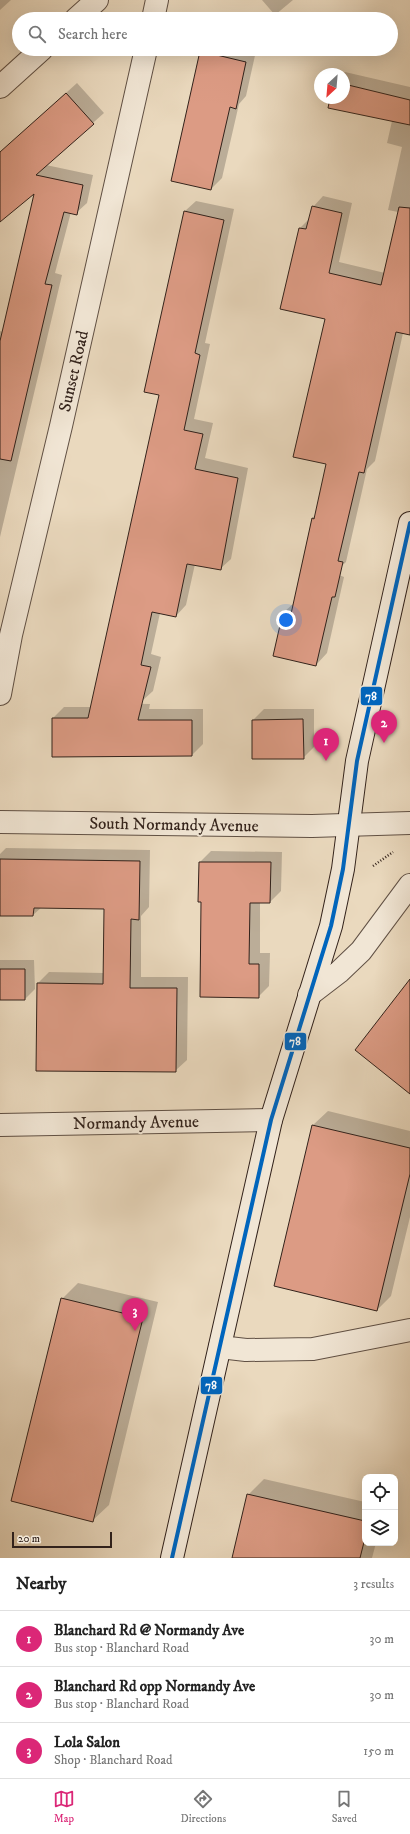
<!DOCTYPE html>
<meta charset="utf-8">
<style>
:root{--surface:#fff;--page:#f2f2f2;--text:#222;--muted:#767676;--line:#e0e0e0;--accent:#db2777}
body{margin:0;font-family:"IM FELL DW Pica",serif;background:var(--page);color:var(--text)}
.controls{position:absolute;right:12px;bottom:12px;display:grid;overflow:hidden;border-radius:8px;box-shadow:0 4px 16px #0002}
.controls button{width:36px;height:36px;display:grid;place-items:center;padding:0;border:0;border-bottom:1px solid var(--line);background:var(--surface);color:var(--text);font:20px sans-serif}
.compass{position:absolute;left:314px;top:68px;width:36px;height:36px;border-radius:50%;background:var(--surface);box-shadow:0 4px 16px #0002;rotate:206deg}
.scale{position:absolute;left:12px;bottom:10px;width:100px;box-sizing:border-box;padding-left:4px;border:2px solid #32221b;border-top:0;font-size:11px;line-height:14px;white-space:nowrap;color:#32221b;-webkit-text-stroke:3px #f1e6d5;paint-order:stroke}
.you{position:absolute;left:286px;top:620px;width:14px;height:14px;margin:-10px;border:3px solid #fff;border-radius:50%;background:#1a73e8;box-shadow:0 0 0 6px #1a73e833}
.badge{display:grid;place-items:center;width:26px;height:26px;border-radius:50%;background:var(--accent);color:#fff;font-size:13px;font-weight:700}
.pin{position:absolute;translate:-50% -33px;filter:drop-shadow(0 1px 2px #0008)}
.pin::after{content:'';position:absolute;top:21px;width:14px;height:12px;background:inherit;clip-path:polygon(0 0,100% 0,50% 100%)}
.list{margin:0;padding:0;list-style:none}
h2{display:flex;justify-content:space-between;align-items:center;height:52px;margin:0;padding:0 16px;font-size:17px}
h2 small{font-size:13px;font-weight:400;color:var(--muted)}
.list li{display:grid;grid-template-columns:26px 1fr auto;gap:12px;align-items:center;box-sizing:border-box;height:56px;padding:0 16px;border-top:1px solid var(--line)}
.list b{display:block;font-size:15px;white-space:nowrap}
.list p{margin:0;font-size:13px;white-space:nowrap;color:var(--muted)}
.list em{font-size:13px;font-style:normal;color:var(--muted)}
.icon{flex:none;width:22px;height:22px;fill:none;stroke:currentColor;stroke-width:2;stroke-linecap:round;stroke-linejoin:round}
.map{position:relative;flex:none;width:410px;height:1558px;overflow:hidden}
.search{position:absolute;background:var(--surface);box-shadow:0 4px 16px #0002;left:12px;right:12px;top:12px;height:44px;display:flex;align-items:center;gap:10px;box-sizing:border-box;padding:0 14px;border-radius:22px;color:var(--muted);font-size:15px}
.sheet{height:220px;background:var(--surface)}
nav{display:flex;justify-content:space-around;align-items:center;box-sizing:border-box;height:56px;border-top:1px solid var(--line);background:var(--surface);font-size:11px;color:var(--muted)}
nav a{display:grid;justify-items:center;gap:2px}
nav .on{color:var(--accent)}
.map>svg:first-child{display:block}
.shadow{fill:#0003}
.building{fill:#dc9b84;stroke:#32221b}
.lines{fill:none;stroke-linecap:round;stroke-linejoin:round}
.street-casing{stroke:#605044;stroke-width:24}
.secondary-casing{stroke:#32221b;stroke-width:24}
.path{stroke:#32221b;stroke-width:2.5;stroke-dasharray:1 2;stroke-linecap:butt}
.street{stroke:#f1e6d5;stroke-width:22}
.secondary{stroke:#f1e6d5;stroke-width:22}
.bus-1-casing{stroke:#f1e6d5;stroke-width:7}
.bus-1{stroke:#0065bd;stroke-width:4}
.labels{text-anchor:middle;stroke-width:4;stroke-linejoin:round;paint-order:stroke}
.street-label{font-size:17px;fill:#32221b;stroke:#f1e6d5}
.line-badge{stroke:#f1e6d5;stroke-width:1.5}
.badge-label{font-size:11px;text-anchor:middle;font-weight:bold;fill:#fff}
</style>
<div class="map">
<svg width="410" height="1558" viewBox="0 0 410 1558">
<rect width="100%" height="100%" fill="#ead9be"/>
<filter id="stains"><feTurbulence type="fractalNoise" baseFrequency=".005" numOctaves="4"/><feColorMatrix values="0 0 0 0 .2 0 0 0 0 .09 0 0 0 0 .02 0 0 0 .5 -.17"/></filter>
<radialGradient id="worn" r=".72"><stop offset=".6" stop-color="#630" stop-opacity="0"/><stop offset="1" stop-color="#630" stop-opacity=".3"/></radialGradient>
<!-- shadow -->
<path class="shadow" d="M0 0H11L0 10Z
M262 0H293L275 15Z
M203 49H250L256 51 246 96 239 104 222 178 211 189 201 52Z
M345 72 410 87V334L403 333 375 461 367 469 346 562 334 573 344 577 327 653 316 665 284 612 294 603 312 518 316 515 327 464 326 318 282 308 300 228 310 218 313 207 323 196 352 203 339 262 385 273 398 212 388 210 402 147 387 143 392 121 332 98H344L343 74Z
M77 83 104 113 46 165 93 175 87 203 76 213 71 212 55 273 62 275 0 537V331L3 332 36 191 0 220V176L13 141Z
M196 201 234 209 205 343 210 344 194 419 213 423 205 458 248 468 231 559 220 569 195 564 186 605 176 616 160 613 151 654 161 657 153 691 142 701 95 690 160 395 185 211Z
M101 703 150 704 149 709H203V744L192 755 53 718 64 707H97Z
M264 709H314V747L303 758H253V720Z
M6 848 150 850 149 907 141 916V977H188L187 1060 175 1071 38 983 49 972 104 973 105 908 42 907 33 915H0V854Z
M211 851 282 852 281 891 270 902H260V953H270L269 986 258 997 202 901 200 862Z
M0 960H34L35 989 25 999H0Z
M328 1111 410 1131V1217L391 1296 377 1310 313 1125Z
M78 1283 158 1302 109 1505 93 1520 62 1299Z
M264 1479 365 1502V1543H376L372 1558H233L248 1495Z"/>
<!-- building -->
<path class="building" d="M200 51 246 62 236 109 230 107 211 190 171 181Z
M344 84 410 100V125L328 108 330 98H344Z
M66 93 94 124 36 175 83 185 77 215 64 212 45 284 52 285 11 461 0 459V341L34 194 0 222V152Z
M312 206 342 213 329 273 381 285 399 207 410 208V335L396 332 364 473 359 472 338 561 343 562 335 597H332L316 666 273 656 283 612 291 614 312 518 314 519 326 464 293 457 325 319 280 309 299 228 306 229Z
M184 211 224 220 195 353 200 355 184 430 203 434 195 469 238 478 221 570 187 564 176 617 152 612 141 665 151 667 138 720H192V756L52 757V718H88L159 395 144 392Z
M303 719 304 759H252V720Z
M0 859 140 861 139 920 131 919 130 988H177L176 1072 36 1071 37 983 103 984 104 909 34 908 33 916H0Z
M199 862H271L270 903H250L249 964H259V998L200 997 201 902H198Z
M0 969H25V1000H0Z
M410 979V1094L355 1050Z
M312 1125 410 1148V1174L377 1311 274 1286Z
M61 1298 143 1318 93 1522 11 1501Z
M247 1494 365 1521V1538L360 1558H232Z"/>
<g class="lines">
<!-- street casing -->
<g class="street-casing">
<path id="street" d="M76 19 97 0
M153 19 157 0
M0 87 42 49
M0 694 11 635 61 426 146 49
M0 822 312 826 410 823
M309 995 339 972 361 951 410 885
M0 1125 271 1120
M220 1347 246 1350 313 1349 410 1330"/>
</g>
<!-- secondary casing -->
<g class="secondary-casing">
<path id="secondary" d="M172 1558 271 1120 331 926 343 869 357 761 410 523"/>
</g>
<!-- path -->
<path class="path" d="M373 866 393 852"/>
<!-- street -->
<use href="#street" class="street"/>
<!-- secondary -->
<use href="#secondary" class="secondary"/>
<!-- bus-1 casing -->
<g class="bus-1-casing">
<path id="bus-1" d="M172 1558 271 1120 331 926 343 869 357 761 410 523"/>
</g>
<!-- bus-1 -->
<use href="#bus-1" class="bus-1"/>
</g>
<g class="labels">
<!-- street labels -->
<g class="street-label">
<text transform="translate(73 371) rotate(-77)" y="6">Sunset Road</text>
<text transform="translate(174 824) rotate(1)" y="6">South Normandy Avenue</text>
<text transform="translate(136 1122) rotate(-1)" y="6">Normandy Avenue</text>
</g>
</g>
<g class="line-badge">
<rect x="360" y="686" width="23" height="20" rx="4" fill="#0065bd"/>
<rect x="284" y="1032" width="23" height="19" rx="4" fill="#0065bd"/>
<rect x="200" y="1376" width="23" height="19" rx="4" fill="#0065bd"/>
</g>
<g class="badge-label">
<text x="371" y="700">78</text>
<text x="295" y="1045">78</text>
<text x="211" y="1389">78</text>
</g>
<rect width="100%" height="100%" filter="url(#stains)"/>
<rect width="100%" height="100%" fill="url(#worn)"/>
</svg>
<div class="controls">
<button><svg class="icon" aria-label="locate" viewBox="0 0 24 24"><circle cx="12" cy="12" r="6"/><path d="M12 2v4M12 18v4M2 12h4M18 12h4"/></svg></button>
<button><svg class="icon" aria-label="layers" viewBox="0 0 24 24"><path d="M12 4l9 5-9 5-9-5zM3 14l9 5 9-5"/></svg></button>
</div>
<svg class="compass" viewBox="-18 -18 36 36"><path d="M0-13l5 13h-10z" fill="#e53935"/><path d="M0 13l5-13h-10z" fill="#767676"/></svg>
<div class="scale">20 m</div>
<div class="you"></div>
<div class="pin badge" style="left:326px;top:761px">1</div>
<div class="pin badge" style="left:384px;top:743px">2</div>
<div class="pin badge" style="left:135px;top:1331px">3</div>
<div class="search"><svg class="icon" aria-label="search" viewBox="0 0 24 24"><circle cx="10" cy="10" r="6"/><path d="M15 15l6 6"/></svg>Search here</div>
</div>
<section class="sheet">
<h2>Nearby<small>3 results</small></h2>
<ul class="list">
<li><span class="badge">1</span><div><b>Blanchard Rd @ Normandy Ave</b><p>Bus stop · Blanchard Road</p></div><em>30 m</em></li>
<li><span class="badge">2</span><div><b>Blanchard Rd opp Normandy Ave</b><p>Bus stop · Blanchard Road</p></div><em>30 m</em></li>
<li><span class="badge">3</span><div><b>Lola Salon</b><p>Shop · Blanchard Road</p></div><em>150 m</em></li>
</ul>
</section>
<nav>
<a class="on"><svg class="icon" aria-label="map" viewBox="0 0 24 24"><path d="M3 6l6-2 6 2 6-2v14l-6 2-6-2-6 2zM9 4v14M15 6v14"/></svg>Map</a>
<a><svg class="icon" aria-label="directions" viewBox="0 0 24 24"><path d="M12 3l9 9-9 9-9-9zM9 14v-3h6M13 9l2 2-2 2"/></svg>Directions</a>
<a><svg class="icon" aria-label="saved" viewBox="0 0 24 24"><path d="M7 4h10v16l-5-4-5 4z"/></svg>Saved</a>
</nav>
